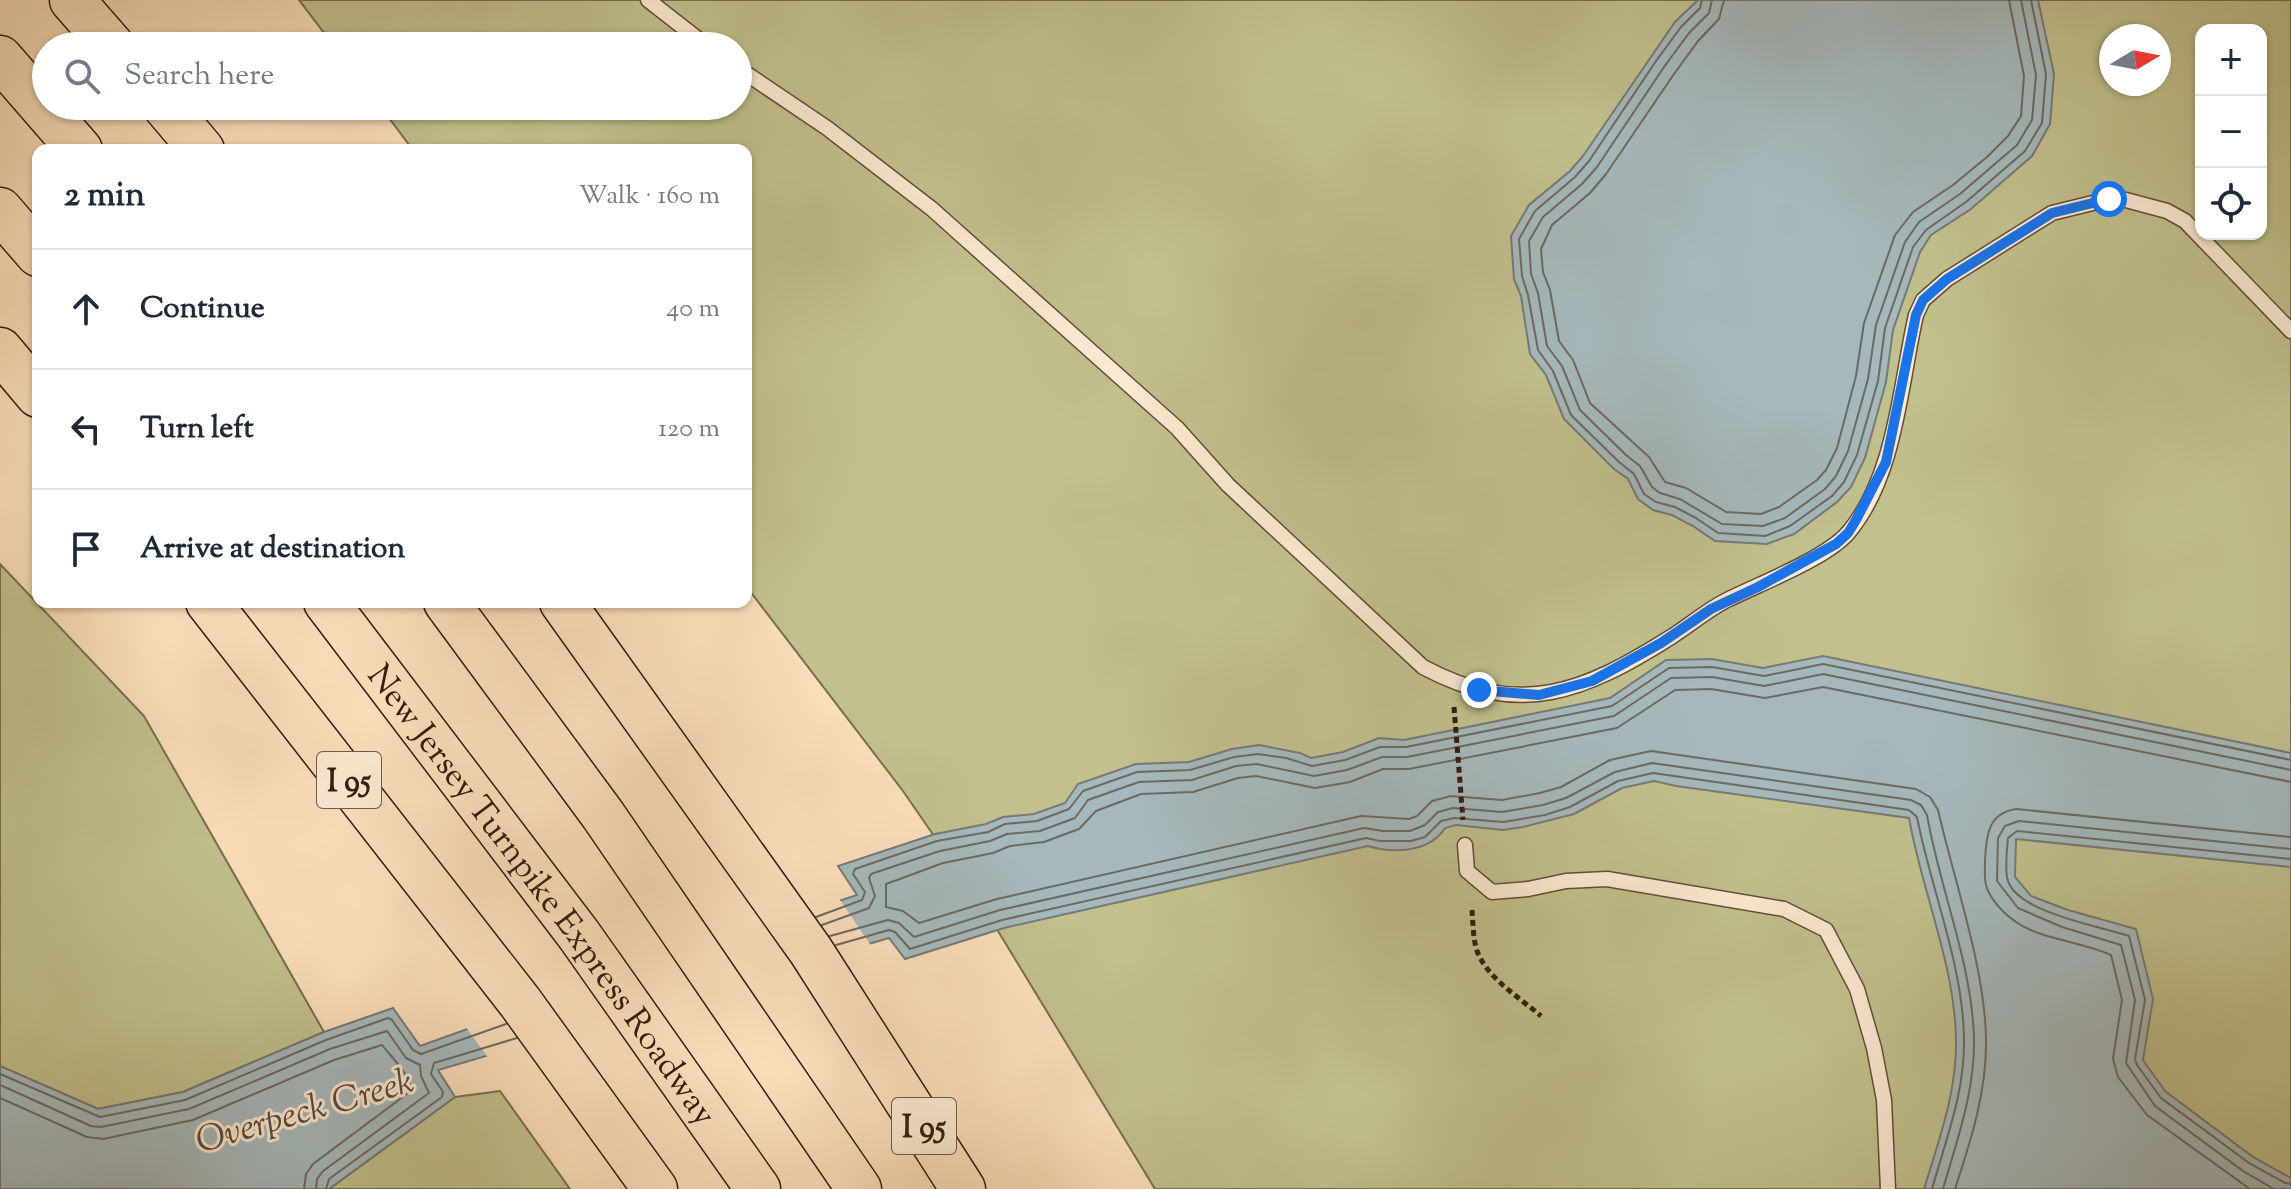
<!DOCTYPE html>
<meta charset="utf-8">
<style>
:root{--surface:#fff;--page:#f6f6f7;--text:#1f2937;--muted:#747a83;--line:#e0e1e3}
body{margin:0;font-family:"Sorts Mill Goudy",serif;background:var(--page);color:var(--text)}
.controls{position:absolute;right:24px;top:24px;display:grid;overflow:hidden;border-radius:16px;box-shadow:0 2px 6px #0004}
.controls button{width:72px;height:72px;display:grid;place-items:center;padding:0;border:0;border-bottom:2px solid var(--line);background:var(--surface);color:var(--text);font:40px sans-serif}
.compass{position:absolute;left:2099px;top:24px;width:72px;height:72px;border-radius:50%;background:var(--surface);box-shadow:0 2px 6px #0004;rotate:80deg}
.stop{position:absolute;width:24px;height:24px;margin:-18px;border:6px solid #1a73e8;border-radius:50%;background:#fff}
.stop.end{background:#1a73e8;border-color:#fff;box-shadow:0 2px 8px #0008}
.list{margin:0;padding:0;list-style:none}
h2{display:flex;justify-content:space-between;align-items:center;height:104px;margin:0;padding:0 32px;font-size:34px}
h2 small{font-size:26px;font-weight:400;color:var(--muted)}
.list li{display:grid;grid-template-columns:52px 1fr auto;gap:24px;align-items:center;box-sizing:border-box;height:120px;padding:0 32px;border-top:2px solid var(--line)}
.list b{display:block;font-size:30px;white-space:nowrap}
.list em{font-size:26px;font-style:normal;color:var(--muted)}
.icon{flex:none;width:44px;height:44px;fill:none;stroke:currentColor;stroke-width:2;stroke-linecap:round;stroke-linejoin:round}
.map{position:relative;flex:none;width:2291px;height:1189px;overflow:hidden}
.search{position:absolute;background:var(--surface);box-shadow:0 2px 6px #0004;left:32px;top:32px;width:720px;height:88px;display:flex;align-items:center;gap:20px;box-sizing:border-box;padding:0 28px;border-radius:44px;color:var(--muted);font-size:30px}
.panel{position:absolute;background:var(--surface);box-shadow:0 2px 6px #0004;left:32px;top:144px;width:720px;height:464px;border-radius:16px}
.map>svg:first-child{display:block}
.green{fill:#c1c18d;stroke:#7a6e4d;stroke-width:2;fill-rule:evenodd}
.water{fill:#a5b9bc;stroke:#787a76;stroke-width:2}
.pier{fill:#fadfbb}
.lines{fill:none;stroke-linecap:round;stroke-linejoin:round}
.shore{stroke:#6c6a64;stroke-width:2}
.lane-casing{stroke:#664c38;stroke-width:17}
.highway-casing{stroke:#341b0d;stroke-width:47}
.path{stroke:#341b0d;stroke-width:5;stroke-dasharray:6 4;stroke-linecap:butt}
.lane{stroke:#fcead3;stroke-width:14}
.highway{stroke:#fadfbb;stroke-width:44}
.route{stroke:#1a73e8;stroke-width:10}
.labels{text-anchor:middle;stroke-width:6;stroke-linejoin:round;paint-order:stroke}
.shield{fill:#fcead3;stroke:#705948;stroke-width:2}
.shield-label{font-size:32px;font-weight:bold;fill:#341b0d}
.street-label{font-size:34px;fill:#341b0d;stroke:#fcead3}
.water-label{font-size:36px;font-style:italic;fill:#564a42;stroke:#fcead3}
</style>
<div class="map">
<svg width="2291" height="1189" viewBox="0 0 2291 1189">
<rect width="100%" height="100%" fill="#fadfbb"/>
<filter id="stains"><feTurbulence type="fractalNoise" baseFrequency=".0025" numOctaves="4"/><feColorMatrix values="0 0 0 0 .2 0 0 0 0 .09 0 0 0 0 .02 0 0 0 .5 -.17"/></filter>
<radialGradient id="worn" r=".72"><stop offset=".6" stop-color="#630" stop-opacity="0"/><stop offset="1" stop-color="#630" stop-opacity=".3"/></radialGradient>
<!-- green -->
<path class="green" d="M299 0H2291V1189H1155L987 913 903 791 746 586V150H413L380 106H738V46H334ZM2201 30H2261V234H2201ZM2111 36H2159V84H2111Z
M0 564 144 716 324 1032 183 1092 98 1109 0 1066Z
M500 1091 570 1189H329L455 1097Z"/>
<!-- water -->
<path class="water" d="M1698 0H2038L2054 74 2050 124 2032 156 1971 209 1931 235 1920 252 1893 330 1886 382 1865 458 1851 487 1837 502 1794 534 1767 544 1715 541 1693 526 1672 515 1653 510 1638 499 1628 479 1614 469 1564 419 1546 375 1530 354 1521 296 1514 279 1511 236 1529 205 1570 171 1583 156 1675 22Z
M1823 656 2291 753V867L2016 839 2015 877 2031 896 2068 910 2136 929 2153 999 2143 1060 2165 1091 2253 1157 2291 1178V1189H1924C1939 1140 1957 1091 1956 1040 1955 965 1922 892 1909 818L1676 786 1654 781 1622 788 1574 814 1523 827 1503 830 1456 825 1445 828C1430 852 1394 854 1368 846L1004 928 905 959 889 938 438 1070 455 1097 329 1189H0V1066L98 1109 183 1092 324 1032 393 1008 420 1046 651 963 857 895 838 866 935 834 986 824 1003 817 1034 814 1065 803 1078 784 1136 764 1189 762 1232 749 1259 745 1300 753 1311 758 1343 752 1379 738 1404 740 1610 698 1666 660 1712 659 1763 668Z"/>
<!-- pier -->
<path class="pier" d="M838 897 872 947 489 1059 465 1026 650 959Z"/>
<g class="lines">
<!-- shore -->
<path class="shore" d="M1702 0 1700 8 1681 27 1656 61 1589 161 1575 177 1535 211 1519 239 1522 276 1528 295 1538 350 1553 371 1571 415 1619 462 1634 474 1644 494 1656 502 1675 507 1696 518 1718 533 1765 536 1790 526 1832 496 1844 482 1857 455 1878 381 1885 328 1913 247 1926 230 1966 202 2025 151 2042 123 2046 74 2031 0
M1712 0 1709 13 1689 33 1664 67 1597 167 1582 184 1543 217 1529 241 1531 274 1538 293 1547 346 1562 366 1580 410 1626 455 1640 466 1652 487 1660 493 1680 499 1722 524 1763 526 1785 518 1825 489 1836 476 1848 451 1868 379 1876 325 1905 242 1919 222 1960 194 2017 145 2032 120 2036 75 2021 0
M1724 0 1719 19 1698 41 1674 74 1606 174 1590 193 1552 225 1541 249 1543 272 1550 290 1559 341 1573 360 1590 403 1649 457 1665 482 1686 488 1726 512 1761 514 1779 507 1817 480 1826 470 1837 448 1856 376 1864 323 1895 235 1913 212 1953 185 1987 157 2008 136 2021 116 2024 76 2009 0
M2291 859 2017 831 2008 838C2007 850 2005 865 2007 877 2012 912 2100 926 2129 936L2145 1000 2135 1059 2137 1065 2161 1098 2249 1163 2285 1183 2291 1184
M816 917 862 900 865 892 853 874 855 869 937 841 988 832 1005 824 1037 821 1069 809 1083 791 1137 772 1190 770 1234 757 1258 754 1286 758 1312 766 1345 760 1380 747H1406L1612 706 1669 668 1712 667 1764 676 1823 664 2291 760
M822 925 869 908 875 896 869 878 871 874 940 851 990 841 1007 834 1040 831 1075 818 1088 800 1139 782 1192 780 1236 766 1257 764 1314 776 1347 770 1382 757H1407L1614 716 1671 678 1712 677 1764 686 1823 674 2291 770
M830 936 888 920 899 923 914 937 1000 910 1364 828 1383 831H1410L1425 825 1438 812 1453 808 1502 812 1543 805 1566 798 1615 772 1652 763 1911 800 1921 805 1927 815C1940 890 1972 963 1974 1039 1975 1091 1957 1140 1943 1189
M836 945 889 930 895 932 910 949 1002 920 1366 838 1380 841H1411L1425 837 1441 821 1454 818 1503 822 1545 815 1570 807 1618 781 1653 773 1909 810 1917 817C1931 890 1963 964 1964 1039 1965 1092 1946 1139 1932 1189
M0 1074 100 1117 185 1100 326 1040 388 1018 392 1020 413 1050 421 1054 506 1024
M0 1085 91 1126 101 1127 189 1109 330 1049 387 1031 406 1058 420 1065 421 1076 429 1093 323 1171 317 1179 316 1189
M0 1098 87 1137 103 1139 193 1120 334 1060 382 1045C394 1060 408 1073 412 1090L313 1164 306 1174 304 1189
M326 1189 329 1179 442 1097 443 1092 431 1074 434 1063 517 1038
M1955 1189C1971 1140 1987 1091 1986 1039 1985 968 1954 880 1938 810L1930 797 1916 789 1651 751 1610 760 1561 787 1540 793 1502 800 1451 796 1432 801 1417 816 1409 819 1361 816 997 899 919 923 903 911 886 907V884L943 863 993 853 1010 846 1044 842 1079 829 1096 811 1141 794 1193 792 1238 778 1256 776 1315 788 1350 782 1383 769H1409L1617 728 1675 690 1711 689 1765 698 1823 687 2291 782
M2250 1189 2147 1115 2118 1077 2113 1059 2122 1000 2111 955C2082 941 2038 940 2012 919 2002 912 1989 897 1986 885 1984 877 1985 869 1985 861 1986 836 1988 813 2016 809L2291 837
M2274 1189 2243 1171 2155 1106 2126 1063 2135 1000 2121 945 2062 927 2018 908 1997 881 1998 838 2005 826 2019 821 2291 849"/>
<!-- lane casing -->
<g class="lane-casing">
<path id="lane" d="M648 0 707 46
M738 68 827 128 932 209 1177 428 1228 485 1423 667C1520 719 1584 692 1671 637 1690 625 1707 610 1727 600 1759 584 1825 559 1848 533 1896 476 1900 385 1916 315L1923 300 1947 279 2052 213 2109 199 2126 200 2167 211 2185 221 2291 331
M1465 845 1467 871 1492 892 1528 889 1566 881 1607 879 1784 909 1826 930 1857 989 1874 1048 1884 1100 1888 1189"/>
</g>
<!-- highway casing -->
<g class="highway-casing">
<g id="highway">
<path d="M72 0 112 46"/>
<path d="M0 58 80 150"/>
<path d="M165 106 202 150"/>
<path d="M0 210 38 254"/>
<path d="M0 350 38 395"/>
<path d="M208 602 520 1002 655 1189"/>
<path id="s1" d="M326 602 579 935 758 1189"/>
<path d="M446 602 603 815 859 1189"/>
<path d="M562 602 811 951 963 1189"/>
</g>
</g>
<!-- path -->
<path class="path" d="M1454 707 1463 820
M1472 910C1473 922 1473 936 1476 948 1485 977 1519 997 1541 1016"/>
<!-- lane -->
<use href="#lane" class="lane"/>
<!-- highway -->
<use href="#highway" class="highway"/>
</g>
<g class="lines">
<!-- route -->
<path class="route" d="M1479 690 1539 695 1592 681 1661 643 1711 609 1758 587 1836 544 1848 533 1856 520 1886 462 1916 315 1923 300 1947 279 2052 213 2109 199"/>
</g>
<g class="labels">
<!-- shield labels -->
<g class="shield">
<rect x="317" y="752" width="64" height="56" rx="6"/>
<rect x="892" y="1098" width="64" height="56" rx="6"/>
</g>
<g class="shield-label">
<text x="349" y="791">I 95</text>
<text x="924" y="1137">I 95</text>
</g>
<!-- street labels -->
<g class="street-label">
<text dy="12" stroke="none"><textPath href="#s1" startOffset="364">New Jersey Turnpike Express Roadway</textPath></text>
</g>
<!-- water labels -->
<g class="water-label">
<text transform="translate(304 1109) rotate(-16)" y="13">Overpeck Creek</text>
</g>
</g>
<rect width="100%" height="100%" filter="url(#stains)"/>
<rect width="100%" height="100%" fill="url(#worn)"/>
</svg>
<div class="controls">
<button>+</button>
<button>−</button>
<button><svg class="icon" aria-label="locate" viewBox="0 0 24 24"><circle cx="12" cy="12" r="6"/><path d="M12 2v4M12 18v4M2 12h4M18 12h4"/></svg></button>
</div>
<svg class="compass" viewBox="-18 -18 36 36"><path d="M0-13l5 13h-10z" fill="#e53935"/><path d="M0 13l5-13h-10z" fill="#747a83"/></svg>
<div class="stop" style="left:2109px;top:199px"></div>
<div class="stop end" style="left:1479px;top:690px"></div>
<div class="search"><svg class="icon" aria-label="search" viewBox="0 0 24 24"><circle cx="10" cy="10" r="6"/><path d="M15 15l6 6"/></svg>Search here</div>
<section class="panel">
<h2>2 min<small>Walk · 160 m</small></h2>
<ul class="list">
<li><svg class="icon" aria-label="ahead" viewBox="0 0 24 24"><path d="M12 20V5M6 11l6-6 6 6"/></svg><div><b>Continue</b></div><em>40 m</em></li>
<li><svg class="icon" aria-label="left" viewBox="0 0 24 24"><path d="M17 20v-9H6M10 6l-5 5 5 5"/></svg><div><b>Turn left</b></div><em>120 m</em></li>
<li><svg class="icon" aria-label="arrive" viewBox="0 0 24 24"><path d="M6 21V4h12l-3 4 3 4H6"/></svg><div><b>Arrive at destination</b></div></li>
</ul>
</section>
</div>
